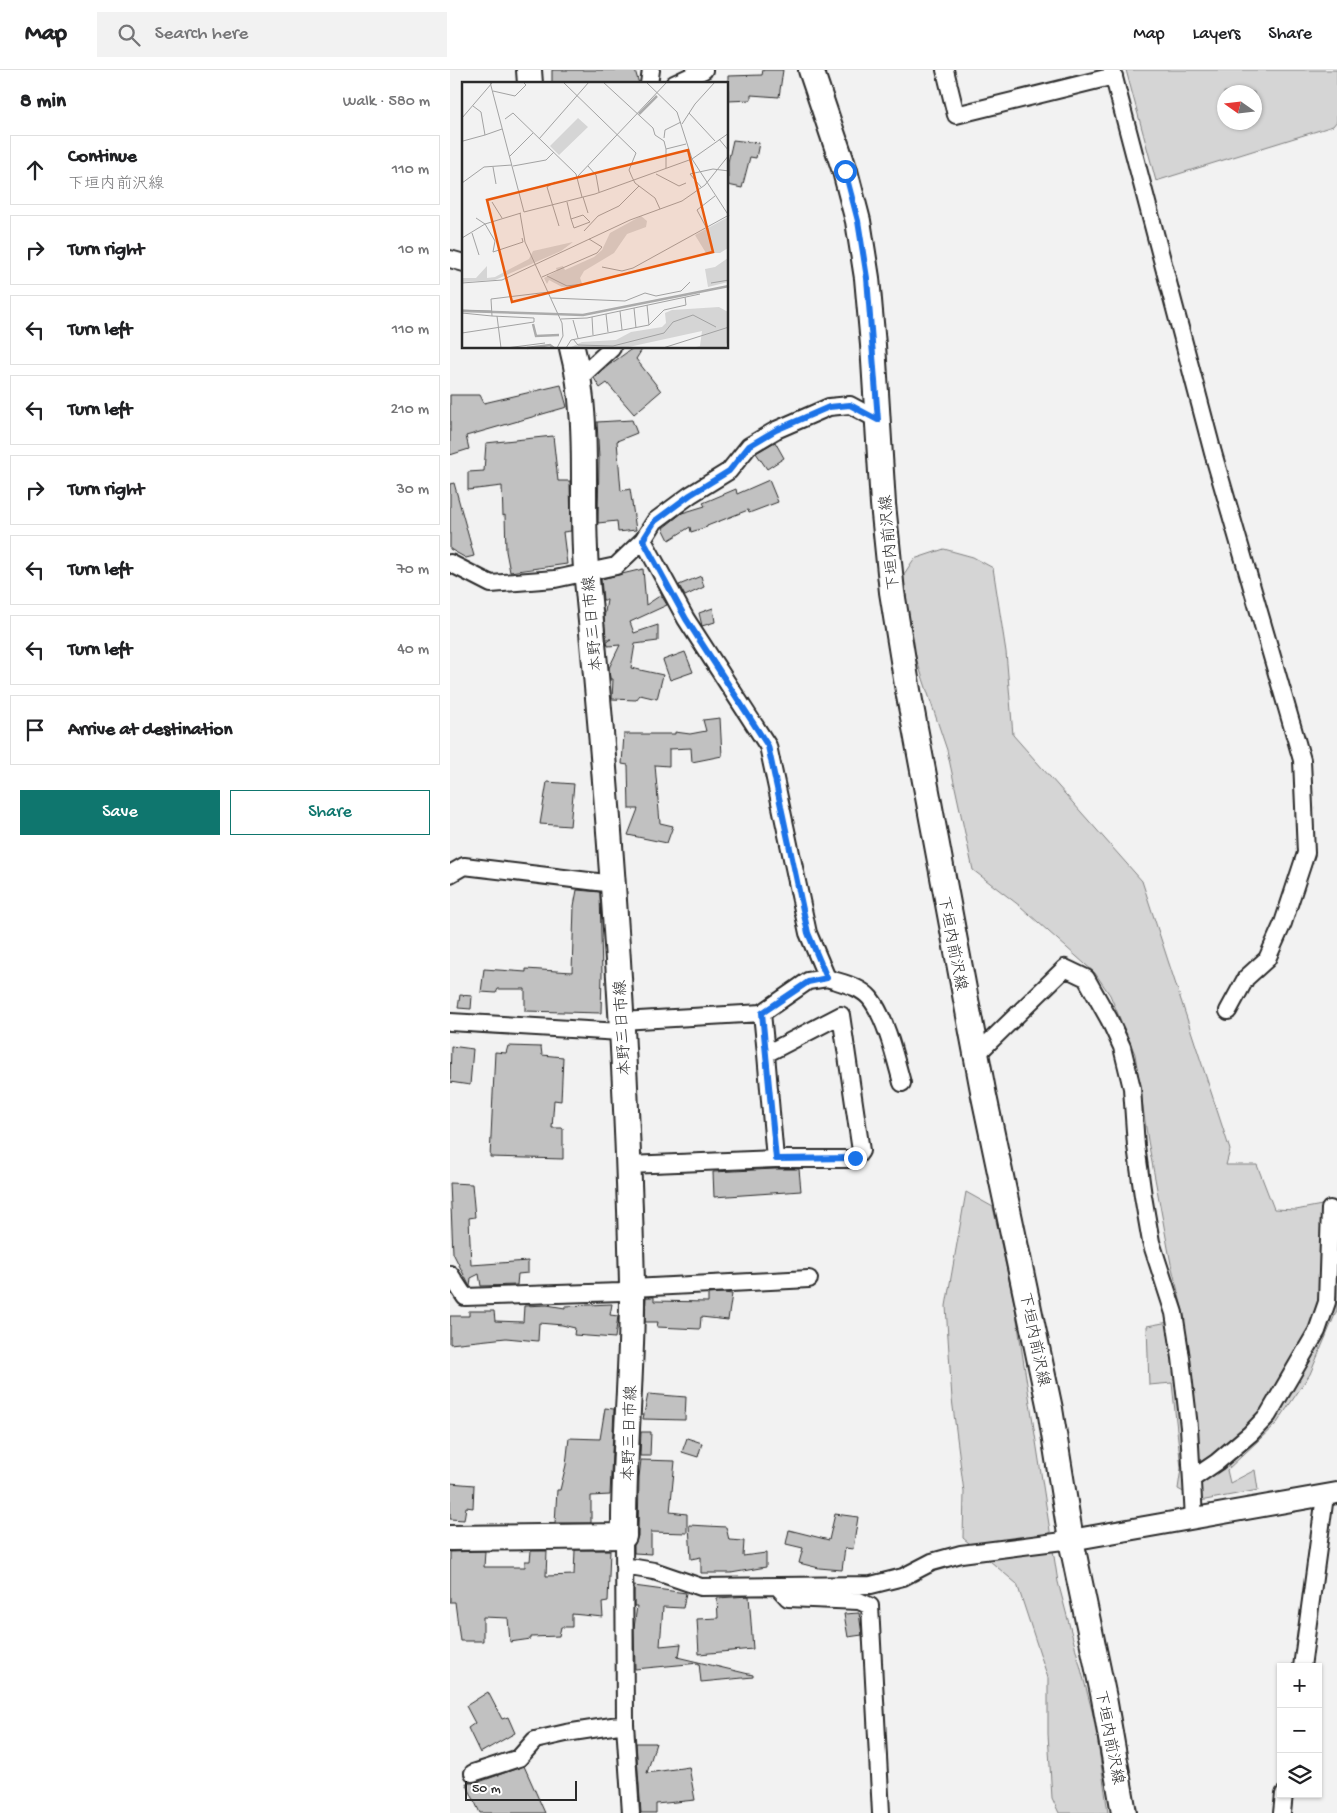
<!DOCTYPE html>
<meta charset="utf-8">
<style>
:root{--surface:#fff;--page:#f2f2f2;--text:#202124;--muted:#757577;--line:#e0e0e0;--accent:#0f766e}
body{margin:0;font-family:"Gochi Hand","Klee One",sans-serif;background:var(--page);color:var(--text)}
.controls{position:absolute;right:15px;bottom:15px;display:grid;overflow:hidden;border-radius:0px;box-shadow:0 1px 4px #0004}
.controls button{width:45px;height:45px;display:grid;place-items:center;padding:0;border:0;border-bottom:1px solid var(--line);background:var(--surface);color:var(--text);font:25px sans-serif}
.compass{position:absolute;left:767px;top:15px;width:45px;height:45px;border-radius:50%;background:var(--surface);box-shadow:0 1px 4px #0004;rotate:284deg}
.scale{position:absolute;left:15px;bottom:12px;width:112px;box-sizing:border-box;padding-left:5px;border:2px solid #2b2b2b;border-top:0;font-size:14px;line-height:18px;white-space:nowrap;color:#2b2b2b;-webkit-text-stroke:4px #fff;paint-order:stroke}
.stop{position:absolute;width:15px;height:15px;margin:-11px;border:4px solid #1a73e8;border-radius:50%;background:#fff}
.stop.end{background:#1a73e8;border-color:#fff;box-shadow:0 1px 5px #0008}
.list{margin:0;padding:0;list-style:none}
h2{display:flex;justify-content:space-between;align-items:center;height:65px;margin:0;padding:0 20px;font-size:21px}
h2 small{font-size:16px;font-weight:400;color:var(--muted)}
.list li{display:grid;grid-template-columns:32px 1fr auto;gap:15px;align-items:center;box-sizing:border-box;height:70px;margin:0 10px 10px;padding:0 10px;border:1px solid var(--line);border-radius:0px}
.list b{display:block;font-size:19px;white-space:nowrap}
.list p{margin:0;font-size:16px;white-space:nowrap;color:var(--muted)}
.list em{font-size:16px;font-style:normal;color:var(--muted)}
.actions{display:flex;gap:10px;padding:15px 20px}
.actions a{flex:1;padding:11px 0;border:1px solid var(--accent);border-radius:0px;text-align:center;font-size:18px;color:var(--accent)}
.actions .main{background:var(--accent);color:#fff}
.icon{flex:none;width:28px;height:28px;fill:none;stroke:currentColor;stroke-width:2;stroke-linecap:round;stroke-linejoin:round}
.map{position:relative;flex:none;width:887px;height:1743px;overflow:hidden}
header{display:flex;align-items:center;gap:30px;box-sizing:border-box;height:70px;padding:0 25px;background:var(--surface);border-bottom:1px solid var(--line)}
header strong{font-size:24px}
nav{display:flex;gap:28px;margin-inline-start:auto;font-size:18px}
.search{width:350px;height:45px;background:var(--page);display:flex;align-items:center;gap:12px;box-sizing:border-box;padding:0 18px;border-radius:0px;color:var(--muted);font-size:19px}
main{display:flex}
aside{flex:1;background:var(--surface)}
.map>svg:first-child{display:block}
.green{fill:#d5d5d5;stroke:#808080;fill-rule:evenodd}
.building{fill:#c1c1c1;stroke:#2b2b2b}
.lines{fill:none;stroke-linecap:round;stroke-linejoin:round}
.minor-casing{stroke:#2b2b2b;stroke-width:20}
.tertiary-casing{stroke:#2b2b2b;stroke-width:24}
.secondary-casing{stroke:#2b2b2b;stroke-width:28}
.minor{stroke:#fff;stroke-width:16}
.tertiary{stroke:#fff;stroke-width:20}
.secondary{stroke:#fff;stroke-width:24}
.route{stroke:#1a73e8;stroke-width:6}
.labels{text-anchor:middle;stroke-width:5;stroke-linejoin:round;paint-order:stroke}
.street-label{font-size:16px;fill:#2b2b2b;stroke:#fff}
.inset-river{fill:none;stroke:#ababab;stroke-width:2.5}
.inset-road{fill:none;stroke:#a2a2a2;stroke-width:1}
.view{fill:#e8590c;fill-opacity:0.15;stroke:#e8590c;stroke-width:2.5}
.inset-edge{fill:none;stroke:#2b2b2b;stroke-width:2.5}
</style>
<header>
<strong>Map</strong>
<div class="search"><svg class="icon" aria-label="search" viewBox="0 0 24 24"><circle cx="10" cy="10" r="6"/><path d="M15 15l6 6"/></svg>Search here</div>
<nav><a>Map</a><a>Layers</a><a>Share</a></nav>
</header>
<main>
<aside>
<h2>8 min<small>Walk · 580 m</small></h2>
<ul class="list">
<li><svg class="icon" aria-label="ahead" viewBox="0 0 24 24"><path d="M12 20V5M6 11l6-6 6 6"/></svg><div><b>Continue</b><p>下垣内前沢線</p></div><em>110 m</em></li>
<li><svg class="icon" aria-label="right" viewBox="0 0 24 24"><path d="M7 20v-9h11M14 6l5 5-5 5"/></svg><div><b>Turn right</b></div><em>10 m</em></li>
<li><svg class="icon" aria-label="left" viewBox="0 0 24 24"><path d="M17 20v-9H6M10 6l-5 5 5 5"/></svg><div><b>Turn left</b></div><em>110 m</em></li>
<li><svg class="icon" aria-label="left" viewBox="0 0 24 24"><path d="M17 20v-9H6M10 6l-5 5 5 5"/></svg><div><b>Turn left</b></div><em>210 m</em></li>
<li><svg class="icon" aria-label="right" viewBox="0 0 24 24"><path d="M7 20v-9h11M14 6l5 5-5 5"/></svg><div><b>Turn right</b></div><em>30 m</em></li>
<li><svg class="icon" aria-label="left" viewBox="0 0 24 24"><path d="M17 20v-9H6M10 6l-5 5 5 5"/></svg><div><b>Turn left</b></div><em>70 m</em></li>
<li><svg class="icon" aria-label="left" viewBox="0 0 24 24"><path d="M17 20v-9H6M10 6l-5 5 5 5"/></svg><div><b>Turn left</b></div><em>40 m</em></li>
<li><svg class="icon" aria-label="arrive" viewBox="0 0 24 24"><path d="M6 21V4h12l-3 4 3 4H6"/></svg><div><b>Arrive at destination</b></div></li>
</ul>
<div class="actions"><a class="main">Save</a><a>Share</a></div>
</aside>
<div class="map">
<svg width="887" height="1743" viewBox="0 0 887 1743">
<rect width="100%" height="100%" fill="#f2f2f2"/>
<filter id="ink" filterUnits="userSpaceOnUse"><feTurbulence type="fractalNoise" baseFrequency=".02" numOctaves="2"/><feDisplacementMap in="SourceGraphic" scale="10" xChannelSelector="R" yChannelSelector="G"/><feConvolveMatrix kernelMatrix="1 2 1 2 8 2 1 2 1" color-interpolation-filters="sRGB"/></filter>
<g filter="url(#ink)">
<!-- green -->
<path class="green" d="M676 0H887V51L883 56 706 111ZM804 22V52H774V22Z
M494 479 523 487 543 498 556 582 563 665 692 811 780 1080 776 1095H807L824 1139 846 1140 887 1132V1240L860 1304 827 1353 777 1400 780 1413 805 1400 808 1420 750 1431 728 1419 731 1398 722 1313 699 1315 697 1256 735 1249 721 1194 698 1071 685 984 660 925 645 903 570 836 523 800 497 680 465 585 448 513 464 489Z
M516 1122 543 1137 565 1237 608 1512 645 1652 658 1743H609L602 1728 598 1664V1608L567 1514 513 1468 514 1422 502 1329 496 1236Z"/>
<!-- building -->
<path class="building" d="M102 0H185L189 14H145V12L102 14Z
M313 0H333L329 27 301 25V30L278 31V6L312 5Z
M283 70 309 73 306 88 300 87 292 118 278 115V92Z
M183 278H193L186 289 211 321 184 344 157 313 150 318 144 308 159 295Z
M111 315 117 337 16 366 19 379 0 385V325H30L34 333Z
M182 350 187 363 167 371 171 421 180 419 186 460 168 462 167 451 148 453 149 388 147 352Z
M103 366 108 411H120L121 461 113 462 117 494 60 502 56 481 55 445 53 446 52 416 18 420V402L34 401 36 373Z
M325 372 334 388 317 399 306 383Z
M319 410 328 432 299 443 298 440 257 456V457L241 462 240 457 219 470 213 458 232 443 255 436 253 433 286 419 287 424Z
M4 413 24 486 16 488 0 479V414Z
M193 499 196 535 211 525 217 535 180 552 184 563 208 555V571L185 574 181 598 213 605 207 629 190 625 186 630 162 629 163 609H160L159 598 170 575 158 576 157 571 161 569H156L154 548 157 530H153L151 509Z
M251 506 254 517 235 526 229 515Z
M263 538 265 552 252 556 249 543Z
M235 582 243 602 220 610 213 590Z
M270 648 272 686 242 692 241 678 219 679V696L205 695 210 753 223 756 217 773 178 765 188 739H179L178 695 172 694 174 664H225V662L240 664 256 661 253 650Z
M97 712 124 714 120 756 90 754Z
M127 820 150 822 152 904 151 943 75 941V919H48L46 923 31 922 34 899 76 902V899L122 902 124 836Z
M10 925 22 926 21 939 8 938Z
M1 976 23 979 20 1015 0 1012Z
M58 976 91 977 92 985 113 987 111 1031 104 1030 102 1058H113V1089L40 1087 45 982 56 983Z
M325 1099H349L351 1121 264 1127 263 1102Z
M0 1113 22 1114 25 1147 19 1148 21 1195 78 1191V1203L68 1204 67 1215 31 1216 29 1204 21 1208 20 1217 3 1183Z
M274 1223 282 1224 278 1250 251 1247 250 1259 207 1257 208 1252H195L196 1227H204V1231L258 1232V1224Z
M162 1234 160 1245 168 1246 165 1268 124 1265 125 1258 112 1255 89 1253 88 1271 56 1268 0 1274V1246H19V1241H44L45 1251 73 1252 74 1236 97 1235 115 1238V1236Z
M198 1324 236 1327 235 1350 193 1349Z
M155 1338 164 1339 160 1425 141 1426V1453H105L107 1420H110L116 1395 119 1368 150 1369Z
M191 1362H201L200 1386H190Z
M237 1368 252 1373 248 1387 232 1382Z
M191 1390 225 1391 220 1442 237 1444V1463L201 1462V1484L184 1483V1475L188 1466 189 1407Z
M0 1413 24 1415 23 1438 16 1437 14 1450 0 1449Z
M385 1444 408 1447 403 1479 395 1478 392 1500 369 1498 349 1493 353 1478 336 1474 339 1460 379 1470Z
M239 1455 276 1457 279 1470 294 1471 293 1486 316 1483V1497L281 1503H251V1487L241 1489Z
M125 1480H160L158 1532 152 1533 153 1547 122 1544V1557H111L109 1566 81 1567V1569L60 1572 58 1548 33 1547V1571H10L5 1532H0V1482L35 1481 34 1497H75V1491H80L81 1481H97L96 1506 124 1505Z
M184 1516 236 1523 233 1538 213 1537 210 1576 231 1574 229 1586 227 1587 303 1605V1607L251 1612 249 1593 185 1599 184 1558 187 1536H184Z
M299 1526 303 1579 249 1584 247 1549 268 1548 267 1528Z
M409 1543 412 1565 398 1567 394 1544Z
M38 1622 52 1649 58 1647 65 1663 30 1683 18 1658 25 1653 16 1636Z
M186 1673H206L197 1703 239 1697 245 1730 206 1734V1743H191Z
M74 1696 95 1743H30L16 1713H26Z"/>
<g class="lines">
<!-- minor casing -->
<g class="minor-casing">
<path id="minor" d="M495 0 506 45 664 6
M662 0 763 383 852 690 856 783 833 853 817 889 796 908 778 941
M199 14 201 0
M224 14 254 0
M0 189 14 193
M127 310 162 278
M193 470 236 549 318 676 358 863 377 908C391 913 410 916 420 928 436 948 445 987 452 1013
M0 493 41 514 105 509 166 496 193 470 205 451 240 425 279 401 299 376 326 360 379 337 400 335 428 350
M0 804 14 796 164 814
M391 945 411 1081 405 1089H325L316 984Z
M171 951 312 943
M0 952 171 962
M316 984 312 943 358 911 377 908
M526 985 615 898 636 908 659 949 672 977 682 1018 686 1076 693 1126 701 1172 724 1243 731 1288 739 1357 744 1449
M178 1095 325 1089
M0 1204 15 1227 171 1222 182 1218 359 1209
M742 1409 767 1392 800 1364 818 1345 867 1261 877 1232 880 1139
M174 1466 175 1654 181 1743
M174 1496 204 1501 251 1517 421 1515 453 1507 482 1492 511 1484 621 1470
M327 1516 338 1528 409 1531 420 1536 431 1743
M852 1597 875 1426
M23 1703 69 1688 85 1670 116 1663 175 1654
M832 1743 834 1724"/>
</g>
<!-- tertiary casing -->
<g class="tertiary-casing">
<path id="tertiary" d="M621 1470 887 1423"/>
</g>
<!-- secondary casing -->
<g class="secondary-casing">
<path id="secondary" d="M79 0 80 14
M361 0 395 101 408 151 417 208 423 275 433 434 442 522 457 615 534 1026 600 1339 621 1470 654 1628 674 1743
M0 1468 174 1466C173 1382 183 1298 182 1215 177 979 160 744 137 510 129 433 142 354 122 278"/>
</g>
<!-- minor -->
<use href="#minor" class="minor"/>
<!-- tertiary -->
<use href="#tertiary" class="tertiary"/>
<!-- secondary -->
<use href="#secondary" class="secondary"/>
</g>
</g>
<g class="lines" filter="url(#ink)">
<!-- route -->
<path class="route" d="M395 101 408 151 417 208 428 350 400 335 379 337 326 360 299 376 279 401 240 425 205 451 193 470 236 549 318 676 358 863 377 908 358 912 312 943 326 1089 405 1088"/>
</g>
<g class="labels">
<!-- street labels -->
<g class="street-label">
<text transform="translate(438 473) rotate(-95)" y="6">下垣内前沢線</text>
<text transform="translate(141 554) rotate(-95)" y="6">本野三日市線</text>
<text transform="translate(504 873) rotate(79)" y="6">下垣内前沢線</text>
<text transform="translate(171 958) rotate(-93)" y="6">本野三日市線</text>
<text transform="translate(586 1269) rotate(78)" y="6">下垣内前沢線</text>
<text transform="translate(178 1363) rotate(-88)" y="6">本野三日市線</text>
<text transform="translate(661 1667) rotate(79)" y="6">下垣内前沢線</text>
</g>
</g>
<!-- overview -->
<g transform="translate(12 12)">
<rect width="266" height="266" fill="#f2f2f2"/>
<path d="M116 36 126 45 97 73 88 64ZM179 134 185 139 184 145 165 152 152 171 122 189 118 196 121 204 100 205 87 198 85 202 82 196 95 189 94 186 101 184 103 188 132 175 140 168 148 151ZM266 135V166L258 171H244L233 153ZM111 160 99 169 33 198 0 200V196H14L25 184V196L33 195 67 177 71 169ZM266 176V200L246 205 243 187 253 185ZM257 225 266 230V258L263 266H230L238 264 240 249 162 266H107L120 260 154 258 169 250 200 245 204 241 203 231 210 228Z" fill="#d5d5d5"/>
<path class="inset-river" d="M177 32 195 14M0 229 121 233 267 204M71 242 74 254 97 253M65 266 88 263 92 266"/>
<path class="inset-road" d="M28 0 62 130 133 112 230 77 267 134M101 0 174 71 167 88 170 95 173 101 193 116 198 127M141 0 191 46 193 53 202 59 204 67 224 62M184 0 215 30 230 77 267 51M31 9 53 14 64 3 61 0M11 24 19 30 23 53 40 47M227 31 253 59M0 36 30 1M43 37 51 31 114 92 120 115M220 42 233 22 253 0M202 56 203 48 219 40M77 57 127 0M257 57 267 69M1 59 23 53M48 74 71 51M51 84 84 78 92 70M126 84 134 93 137 110M31 85 34 102M204 86V67M194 92 217 104 224 101M116 94 205 0M93 100 85 105 97 144M0 101 22 85 50 83M239 105 228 92 251 87 267 89M121 115 126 131M30 120 40 136M105 120 109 137M58 131 63 160 100 241 101 254 95 266M121 133 128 140 112 146 109 137ZM14 136 23 142 33 159 31 170 61 160 60 156M244 145 235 128 253 114M122 149 136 134 157 124 177 104M10 151 17 173M0 156 23 142 59 131M140 185 160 189 171 186 267 133M85 194 105 204 120 202M80 195 135 171 140 165 127 157M0 201 40 198 168 138 220 119 243 103 267 73M249 201 267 198M89 216 163 219 183 211 194 214 219 209 228 200M185 223 187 243M172 226 174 246M0 228 30 229M158 229 160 248M0 231 30 234M144 232 146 250M35 234 39 266M130 235 131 253M99 237 125 236 238 212M111 238 116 256M0 251 72 240V236L30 234 29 217 87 210M111 257 116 263 151 264 202 251 211 240 231 233 254 245M44 266 83 261M104 266 109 258 187 243 202 228 224 223 223 215M201 266 267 245"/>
<path class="view" d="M226 68 251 170 50 220 25 118Z"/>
<rect width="266" height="266" class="inset-edge"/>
</g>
</svg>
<div class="controls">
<button>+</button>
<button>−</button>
<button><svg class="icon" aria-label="layers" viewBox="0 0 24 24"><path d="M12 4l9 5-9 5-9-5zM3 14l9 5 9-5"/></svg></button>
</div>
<svg class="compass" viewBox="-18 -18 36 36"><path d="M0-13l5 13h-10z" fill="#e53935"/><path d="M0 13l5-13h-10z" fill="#757577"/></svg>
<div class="scale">50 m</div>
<div class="stop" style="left:395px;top:101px"></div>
<div class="stop end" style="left:405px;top:1088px"></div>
</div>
</main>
